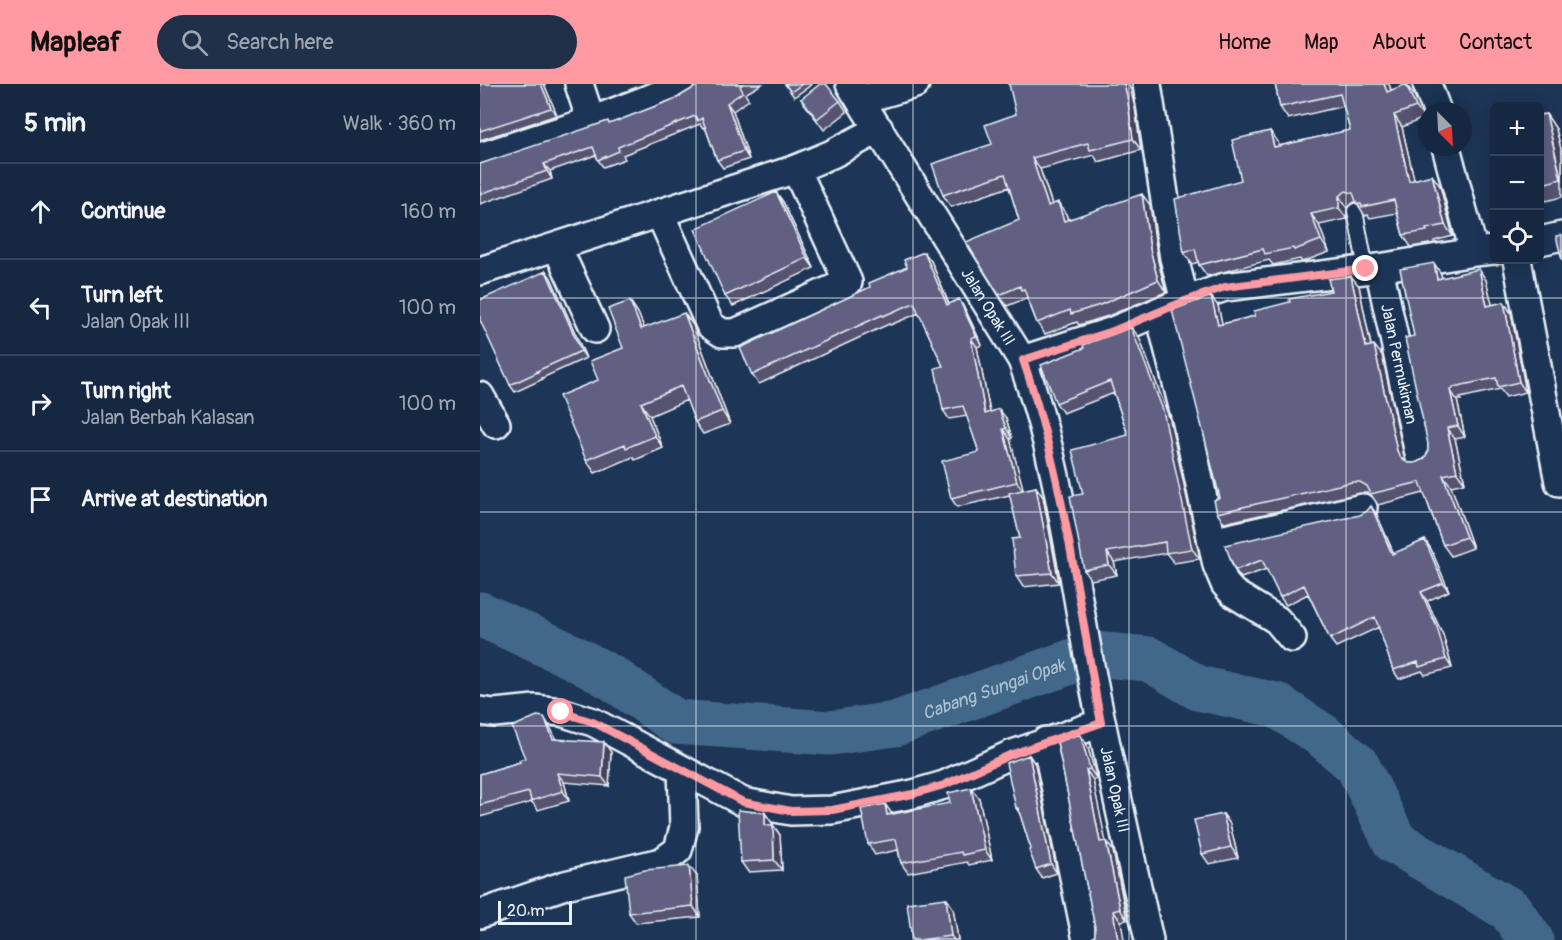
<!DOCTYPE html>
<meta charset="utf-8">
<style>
:root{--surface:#162841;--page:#1f3048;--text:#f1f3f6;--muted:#9ea6b1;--line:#35445a;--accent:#ff9aa2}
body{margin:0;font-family:Pangolin,sans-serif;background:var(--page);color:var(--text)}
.controls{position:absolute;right:18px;top:18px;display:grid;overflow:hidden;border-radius:9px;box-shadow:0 3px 15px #0003}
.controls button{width:54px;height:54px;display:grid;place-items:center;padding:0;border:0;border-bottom:2px solid var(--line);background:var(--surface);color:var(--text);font:30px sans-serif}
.compass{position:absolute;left:938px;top:18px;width:54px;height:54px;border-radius:50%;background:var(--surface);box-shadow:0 3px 15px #0003;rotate:156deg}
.scale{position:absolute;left:18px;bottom:15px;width:74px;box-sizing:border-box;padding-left:6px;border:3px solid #e8f1f8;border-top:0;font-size:16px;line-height:21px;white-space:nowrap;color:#e8f1f8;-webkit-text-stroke:4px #1d3557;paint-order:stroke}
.stop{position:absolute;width:18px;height:18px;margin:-14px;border:4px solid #ff9aa2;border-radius:50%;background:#fff}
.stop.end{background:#ff9aa2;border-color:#fff;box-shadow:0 2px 6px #0008}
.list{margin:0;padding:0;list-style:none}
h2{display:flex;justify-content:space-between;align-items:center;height:78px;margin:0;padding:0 24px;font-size:26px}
h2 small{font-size:20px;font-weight:400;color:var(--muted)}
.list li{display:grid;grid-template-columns:39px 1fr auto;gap:18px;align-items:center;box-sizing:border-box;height:96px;padding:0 24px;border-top:2px solid var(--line)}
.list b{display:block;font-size:22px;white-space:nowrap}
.list p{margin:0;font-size:20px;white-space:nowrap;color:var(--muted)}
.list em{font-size:20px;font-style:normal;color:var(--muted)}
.icon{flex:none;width:33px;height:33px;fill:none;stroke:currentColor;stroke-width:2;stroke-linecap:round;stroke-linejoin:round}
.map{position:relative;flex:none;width:1082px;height:856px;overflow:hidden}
header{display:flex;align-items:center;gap:36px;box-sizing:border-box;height:84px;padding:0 30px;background:var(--accent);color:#111}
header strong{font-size:28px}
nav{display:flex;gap:33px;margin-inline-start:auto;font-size:21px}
.search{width:420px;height:54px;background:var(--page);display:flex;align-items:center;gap:15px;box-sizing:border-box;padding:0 21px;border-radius:33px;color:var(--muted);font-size:22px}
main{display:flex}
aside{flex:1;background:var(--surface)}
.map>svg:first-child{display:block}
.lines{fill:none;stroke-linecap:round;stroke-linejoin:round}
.river{stroke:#426889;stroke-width:45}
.service-casing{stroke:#e8f1f8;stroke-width:18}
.minor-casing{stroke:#e8f1f8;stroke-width:32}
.service{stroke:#1d3557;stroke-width:14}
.minor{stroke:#1d3557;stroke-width:27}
.wall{fill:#545370;stroke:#e8f1f8;stroke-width:1.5}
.shaded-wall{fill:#45435b;stroke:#e8f1f8;stroke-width:1.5}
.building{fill:#626082;stroke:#e8f1f8;stroke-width:1.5}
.route{stroke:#ff9aa2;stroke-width:8}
.grid{fill:none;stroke:#e8f1f8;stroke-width:1.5;stroke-opacity:0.55}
.labels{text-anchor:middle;stroke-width:5;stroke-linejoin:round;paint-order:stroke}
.street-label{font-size:16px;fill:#e8f1f8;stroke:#1d3557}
.water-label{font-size:18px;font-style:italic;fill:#aec1d1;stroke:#1d3557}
</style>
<header>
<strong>Mapleaf</strong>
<div class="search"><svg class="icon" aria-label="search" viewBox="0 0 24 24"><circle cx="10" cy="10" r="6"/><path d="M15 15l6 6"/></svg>Search here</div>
<nav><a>Home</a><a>Map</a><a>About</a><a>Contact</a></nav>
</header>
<main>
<aside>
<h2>5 min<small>Walk · 360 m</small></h2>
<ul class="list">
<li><svg class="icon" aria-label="ahead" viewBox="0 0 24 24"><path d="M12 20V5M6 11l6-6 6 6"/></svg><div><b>Continue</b></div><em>160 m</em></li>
<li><svg class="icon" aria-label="left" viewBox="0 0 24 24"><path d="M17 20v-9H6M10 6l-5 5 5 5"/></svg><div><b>Turn left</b><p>Jalan Opak III</p></div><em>100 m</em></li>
<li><svg class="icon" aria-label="right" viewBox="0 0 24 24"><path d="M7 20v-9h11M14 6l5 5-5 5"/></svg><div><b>Turn right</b><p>Jalan Berbah Kalasan</p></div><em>100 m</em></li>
<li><svg class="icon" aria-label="arrive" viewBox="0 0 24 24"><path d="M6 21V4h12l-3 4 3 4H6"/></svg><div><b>Arrive at destination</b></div></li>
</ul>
</aside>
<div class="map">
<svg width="1082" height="856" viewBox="0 0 1082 856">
<rect width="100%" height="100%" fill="#1d3557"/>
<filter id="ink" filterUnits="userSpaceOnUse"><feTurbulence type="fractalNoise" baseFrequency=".0167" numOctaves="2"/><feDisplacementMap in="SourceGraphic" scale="12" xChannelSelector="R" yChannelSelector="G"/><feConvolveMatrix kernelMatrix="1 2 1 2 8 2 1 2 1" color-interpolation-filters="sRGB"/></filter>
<g filter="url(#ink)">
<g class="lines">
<!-- river -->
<path class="river" id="s1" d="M0 530 91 572 132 594 196 638 350 649 415 640 613 570 669 575 718 604 796 621 843 652 877 681 915 758 1030 826 1051 856"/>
<!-- service casing -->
<g class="service-casing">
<path id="service" d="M875 127 886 185"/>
</g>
<!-- minor casing -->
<g class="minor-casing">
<g id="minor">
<path d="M99 0 111 37"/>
<path id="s2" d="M370 0 542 276C575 366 588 460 605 554 623 656 647 756 669 856"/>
<path d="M667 0 694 174 705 217"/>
<path d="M947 0 957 27"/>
<path d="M380 16 435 0"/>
<path d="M966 63 994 168"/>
<path d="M0 73 111 37 189 7 202 0"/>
<path d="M180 130 230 241 242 249H255L368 198 316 85"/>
<path d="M1060 157 1082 152"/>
<path d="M77 163 115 245"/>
<path d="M1037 176 1079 398"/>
<path id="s3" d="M899 184 940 374"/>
<path d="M0 187 316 85 352 70 399 45"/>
<path d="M679 227 707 339 737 481 745 500 753 509 797 536 812 554"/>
<path d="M542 276 633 247 705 217 745 203 899 184 994 168 1014 166"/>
<path d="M0 312 16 340"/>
<path d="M732 458 883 424"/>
<path d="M0 627 14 629 55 625 81 628 113 638 263 718 311 727 352 726 433 710 464 701 530 671 621 639"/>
<path d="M566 657 607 856"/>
<path d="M0 830 85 801 181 778 198 766 204 743 202 686"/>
</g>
</g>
<!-- service -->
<use href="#service" class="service"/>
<!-- minor -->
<use href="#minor" class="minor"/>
</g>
<!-- wall -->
<path class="wall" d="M0 0H64L77 31 0 56Z
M220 0H282L265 10 269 16 253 27 269 75 243 84 237 76 225 43 223 44 220 40 143 71 145 75 123 83 118 76 116 71 70 87 72 95 0 120V80L130 40 197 14Z
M305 0H331V1L314 13Z
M795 0H909L911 6 934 11 944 34 922 43 934 95 960 102 973 152 954 157 955 159 931 163 923 151 917 129 890 134 888 131 885 132 877 119 874 118 867 124V135L839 141 849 168 822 178 820 175 793 181 789 176 727 192 719 181V178L712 180 704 169 761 96 790 47 798 58 799 62 870 46 864 22 808 35 800 23Z
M321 15 360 17 367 28 344 46Z
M655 24 661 66 618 78 614 71 560 85 572 120 586 130 588 135 670 121 678 177 686 208 628 232 599 241 597 238 565 250 557 239 547 214 527 222 519 211 539 136 529 103 471 123 463 111 512 60 536 30Z
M1066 30 1076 45 1082 69V113L1066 117 1059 108V31Z
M296 108 303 118 334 184 253 222 245 212Z
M451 177 469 220 485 225 502 261 497 263 510 328 526 334 532 354 530 355 543 406 556 403 563 413 579 499 543 503 536 492 540 454 530 411 477 423 471 414 499 368 487 332 469 335 463 326V282L439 229 410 241 409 240 279 300 272 291Z
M66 187 71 194 106 274 62 294 63 295 35 308 30 301Z
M961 190 962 194 1006 196 1012 221 1024 218 1031 229 1046 308 1026 313 1020 305 980 314 981 316H977L985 353 975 355 985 399 971 402 993 464 971 472 963 461 944 409 898 421 892 412 887 409H880L744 439 737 429 740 414 738 222 742 240 775 232 810 218 851 207 871 192 879 202 891 261 902 271 924 376 928 379H935L944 375 948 368V360L934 252Z
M150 217 158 229 164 244 213 241 250 340 223 350 215 338 207 316 170 332 183 364 155 376 153 373 115 389 106 376 118 296 143 264Z
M659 253 690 336 720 475 694 479 686 469 634 478 637 491 611 496 604 486 603 410 648 351 634 309 583 329 576 319Z
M897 431 914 470 945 456 951 465 969 507 947 517 963 551 972 584 945 591 942 587 919 595 913 586 899 543 856 563 850 555 828 510 806 521 800 513 787 485 761 494 755 486Z
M70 643 76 655 131 668 129 702 84 698 89 717 58 726 52 718 0 733V690L40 678 45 674Z
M577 658 607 661 617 695 613 696 625 757 633 767 647 836 641 837 615 851V843Z
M549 671 555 680 577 789 562 794 556 785 551 765 540 730 536 724Z
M499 714 512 776 489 781 487 778 428 789 421 779 418 766 395 771 388 760 412 731Z
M285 729 300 751 302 786 268 788 261 778Z
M743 730 750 740 758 774 729 780 722 770Z
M217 792 220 833 156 839 149 829Z
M466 814 473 824 478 856H432Z"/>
<!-- shaded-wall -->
<path class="shaded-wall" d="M61 0H64L77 31 71 24Z
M644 0H649L655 24 661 66 653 55Z
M904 0H909L915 20 907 8Z
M926 0 934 11 944 34 936 23Z
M247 19 253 27 269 75 264 67Z
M1066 30 1076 45 1082 69V97Z
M914 31 922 43 937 108 929 97Z
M790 47 798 58 802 75 794 63Z
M552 74 560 85 576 133 568 122Z
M64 80 70 87 72 95 67 87Z
M952 91 960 102 973 152 965 141Z
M296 108 303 118 334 184 327 174Z
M662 110 670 121 678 177 686 208 678 196 670 165Z
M859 112 867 124V135L859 124Z
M578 118 586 130 592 148 584 137Z
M831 130 839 141 849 168 841 156Z
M444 168 451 177 473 230 467 221Z
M954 179 961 190 964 205 957 195Z
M999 185 1006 196 1015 232 1007 222Z
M66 187 71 194 106 274 101 267Z
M871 192 879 202 893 273 886 263Z
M731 212 738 222 745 252 738 241Z
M479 215 485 225 502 261 496 252Z
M150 217 158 229 170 258 161 245Z
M1024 218 1031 229 1046 308 1039 298Z
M204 229 213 241 250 340 242 327Z
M651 243 659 253 690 336 720 475 712 465Z
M491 254 497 263 512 339 505 330Z
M894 261 902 271 925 377 921 374 917 367Z
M970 306 977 316 985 353 978 342Z
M161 319 170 332 183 364 175 352Z
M519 325 526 334 532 354 526 344Z
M967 344 975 355 985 399 977 388Z
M523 345 530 355 544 408 537 398Z
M963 391 971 402 993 464 986 453Z
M556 403 563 413 579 499 572 489Z
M891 422 897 431 918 479 912 470Z
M945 456 951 465 969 507 963 499Z
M627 468 634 478 637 491 629 481Z
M941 508 947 517 963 551 972 584 966 575Z
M64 633 70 643 80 664 73 655Z
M600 650 607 661 617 695 610 685Z
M124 658 131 668 129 702 122 693Z
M549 671 555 680 577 789 571 780Z
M606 686 613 696 628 768 620 758Z
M77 689 84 698 89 717 83 707Z
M491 704 499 714 512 776 505 766Z
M405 720 412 730 407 731Z
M285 729 292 739 293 751 285 741Z
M743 730 750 740 758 774 751 763Z
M293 741 300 751 302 786 294 776Z
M626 757 633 767 647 836 640 825Z
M209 782 217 792 220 833 213 822Z
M466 814 473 824 478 856H474L471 852Z
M633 827 641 837 644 856H638Z"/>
<!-- building -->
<path class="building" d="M0 0H61L71 24 0 47Z
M220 0H263L260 2 263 8 247 19 264 67 237 76 222 34 218 37 215 32 138 63 139 67 118 76 113 63 64 80 67 87 0 110V80L128 37 129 40 197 14Z
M305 0H322L311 8Z
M340 0H346L360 17 337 35 321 15Z
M529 0H644L647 12 653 55 610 66 608 59 552 74 568 122 578 118 584 137 662 110 670 165 678 196 620 221 591 230 590 226 557 239 544 205 541 206 540 202 519 211 486 158 539 136 525 90 463 111 452 80 512 60 505 41 536 30Z
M795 0H904L907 8 926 0 936 23 914 31 929 97 952 91 965 141 946 145 947 147 923 151 914 116 882 123 881 120H877L873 109 866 107 859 112V124L831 130 841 156 814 166 813 164 785 170 783 165 719 181 715 165 704 169 695 115 761 96 752 56 790 47 794 63 870 46 860 10 800 23Z
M1066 30 1081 95 1059 101V31Z
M296 108 327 174 245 212 215 145Z
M1082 151V176L1076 152Z
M444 168 467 221 479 215 496 252 491 254 505 330 519 325 526 344 523 345 537 398 471 414 462 377 499 368 483 322 463 326 455 284 463 282 434 219 403 232 402 231 272 291 260 264 390 203 389 199 427 183 424 176Z
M954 179 957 195 999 185 1007 222 1024 218 1039 298 1018 303 1016 294 973 303V305L970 306 978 342 967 344 977 388 963 391 986 453 963 461 940 398 891 410 887 402 880 398H872L737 429 734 416 740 414 692 226 731 212 738 241 775 232 774 227 810 218 809 215 851 207 848 195 871 192 886 263 894 261 917 367 921 374 928 379H935L944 375 948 368V360L925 254 934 252 920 185Z
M66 187 101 267 57 287 58 288 30 301 0 236V216Z
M150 217 161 245 204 229 242 327 215 338 201 302 161 319 175 352 146 364 145 360 106 376 79 312 118 296 110 277 143 264 128 225Z
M651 243 683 326 712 465 686 469 685 458 627 468 629 481 604 486 590 412 603 410 592 366 648 351 630 297 576 319 561 281 604 264 603 261Z
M556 403 572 489 536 492 532 455 540 454 529 409Z
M891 422 912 470 945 456 963 499 941 508 957 543 966 575 939 583 938 578 913 586 895 533 850 555 824 501 800 513 782 476 755 486 745 461 880 431 887 427Z
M57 632 64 633 73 655 124 658 122 693 77 689 83 707 51 717 49 708 0 721V690L40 678 39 676 45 674 32 643Z
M600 650 610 685 606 686 620 758 626 757 640 825 633 827 638 856H610L615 851V843L577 658Z
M549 671 571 780 556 785 549 766 551 765 538 724H536L526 679Z
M491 704 505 766 482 771 481 768 421 779 416 755 388 760 381 725 405 720 407 731 470 719 468 709Z
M258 726 285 729V741H293L294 776 261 778Z
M743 730 751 763 722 770 714 736Z
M209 782 213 822 149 829 145 791 165 786Z
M466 814 471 852 439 856H432L427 819Z"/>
</g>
<g class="lines" filter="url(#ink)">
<!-- route -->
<path class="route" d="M81 628 113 638 263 718 311 727 352 726 433 710 464 701 530 671 621 639C598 517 584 393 543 276L633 247 705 217 745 203 886 185"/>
</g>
<!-- grid -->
<path class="grid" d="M216 0V856M433 0V856M649 0V856M866 0V856M0 214H1082M0 428H1082M0 642H1082"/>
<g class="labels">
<!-- street labels -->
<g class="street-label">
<text dy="6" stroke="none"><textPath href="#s2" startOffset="262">Jalan Opak III</textPath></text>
<text dy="6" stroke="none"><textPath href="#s3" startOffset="98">Jalan Permukiman</textPath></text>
<text dy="6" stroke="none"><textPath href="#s2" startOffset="765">Jalan Opak III</textPath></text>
</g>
<!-- water labels -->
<g class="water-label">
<text dy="6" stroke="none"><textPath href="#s1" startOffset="549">Cabang Sungai Opak</textPath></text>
</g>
</g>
</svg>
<div class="controls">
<button>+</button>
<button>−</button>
<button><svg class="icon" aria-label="locate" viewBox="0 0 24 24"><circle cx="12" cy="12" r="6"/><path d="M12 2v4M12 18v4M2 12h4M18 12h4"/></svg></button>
</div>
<svg class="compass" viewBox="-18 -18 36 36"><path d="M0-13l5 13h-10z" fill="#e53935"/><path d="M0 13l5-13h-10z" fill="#9ea6b1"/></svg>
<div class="scale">20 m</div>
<div class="stop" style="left:81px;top:628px"></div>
<div class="stop end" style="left:886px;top:185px"></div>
</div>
</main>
